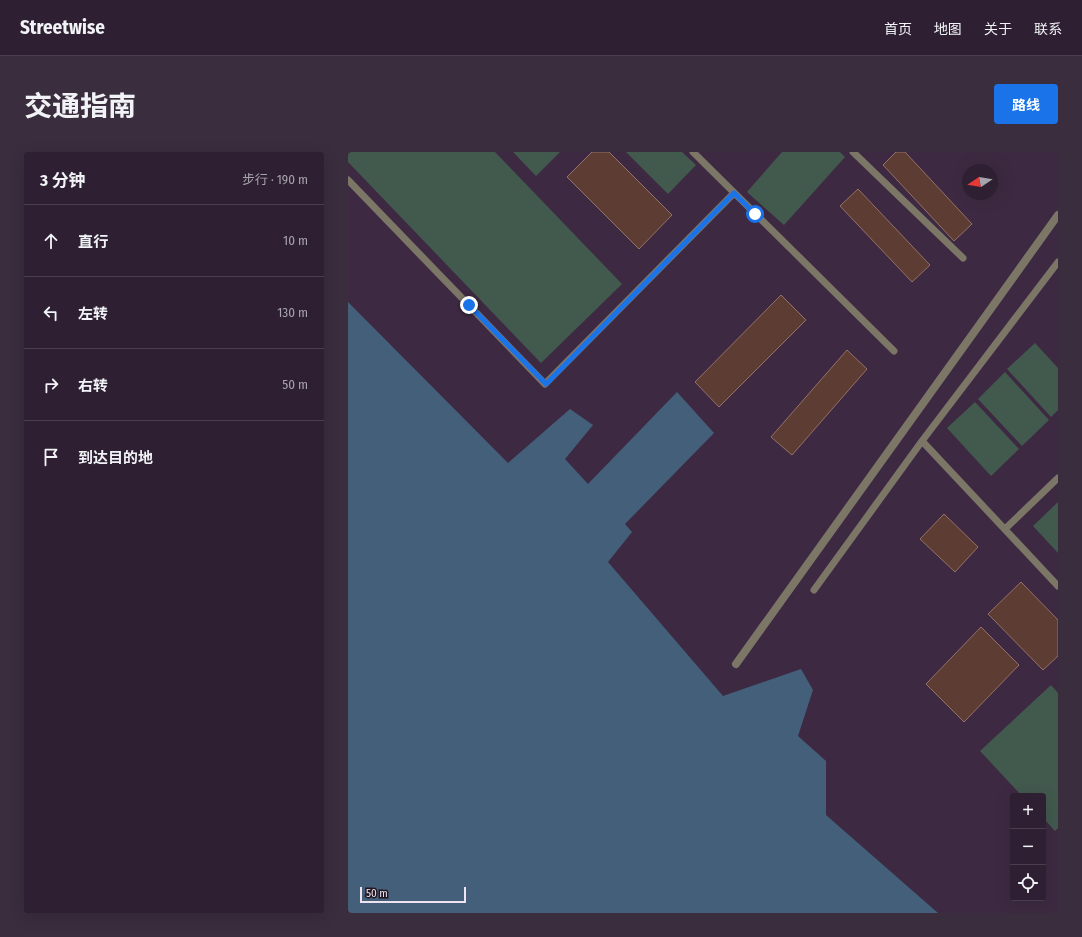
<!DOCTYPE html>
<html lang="zh">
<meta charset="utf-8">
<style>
:root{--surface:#2e2032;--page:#3a2d3e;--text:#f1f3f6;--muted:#a7a3ac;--line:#493e4d;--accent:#1a73e8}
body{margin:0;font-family:"Fira Sans Condensed","Noto Sans SC",sans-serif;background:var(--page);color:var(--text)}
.controls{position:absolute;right:12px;bottom:12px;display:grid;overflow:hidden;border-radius:4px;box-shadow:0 4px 16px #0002}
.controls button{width:36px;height:36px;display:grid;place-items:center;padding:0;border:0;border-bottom:1px solid var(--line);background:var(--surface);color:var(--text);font:20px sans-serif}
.compass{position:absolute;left:614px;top:12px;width:36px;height:36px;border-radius:50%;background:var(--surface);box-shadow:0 4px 16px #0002;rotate:258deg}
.scale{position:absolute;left:12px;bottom:10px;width:106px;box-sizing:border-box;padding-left:4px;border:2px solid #efe2f1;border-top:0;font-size:11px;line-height:14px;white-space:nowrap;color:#efe2f1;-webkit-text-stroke:3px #1f1621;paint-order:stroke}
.stop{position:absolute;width:12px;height:12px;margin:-9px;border:3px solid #1a73e8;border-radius:50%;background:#fff}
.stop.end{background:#1a73e8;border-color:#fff;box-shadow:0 1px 4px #0008}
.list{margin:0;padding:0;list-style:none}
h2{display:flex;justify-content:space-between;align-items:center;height:52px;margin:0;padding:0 16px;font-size:17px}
h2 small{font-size:13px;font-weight:400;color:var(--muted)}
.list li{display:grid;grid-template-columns:26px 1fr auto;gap:12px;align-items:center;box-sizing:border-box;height:72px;padding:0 16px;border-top:1px solid var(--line)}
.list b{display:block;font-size:15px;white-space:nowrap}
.list em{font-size:13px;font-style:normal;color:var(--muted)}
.icon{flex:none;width:22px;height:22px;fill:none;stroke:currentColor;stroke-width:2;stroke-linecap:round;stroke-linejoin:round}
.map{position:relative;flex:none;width:710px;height:761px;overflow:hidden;border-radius:4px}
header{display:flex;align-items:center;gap:24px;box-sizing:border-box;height:56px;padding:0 20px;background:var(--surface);border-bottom:1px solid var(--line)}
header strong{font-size:19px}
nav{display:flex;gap:22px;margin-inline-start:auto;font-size:14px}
.intro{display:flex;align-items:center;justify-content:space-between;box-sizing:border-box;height:96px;padding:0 24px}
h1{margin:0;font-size:28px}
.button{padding:10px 18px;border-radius:4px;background:var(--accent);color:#fff;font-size:14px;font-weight:700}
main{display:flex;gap:24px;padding:0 24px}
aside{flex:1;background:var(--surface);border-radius:4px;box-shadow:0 4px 16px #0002}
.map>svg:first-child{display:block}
.green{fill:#42594e}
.water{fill:#445f79}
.building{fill:#5d3d33;stroke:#957166}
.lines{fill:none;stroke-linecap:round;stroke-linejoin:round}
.service{stroke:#7c7667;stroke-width:7}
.minor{stroke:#7c7667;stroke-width:8}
.route{stroke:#1a73e8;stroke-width:5}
</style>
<header>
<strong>Streetwise</strong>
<nav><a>首页</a><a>地图</a><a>关于</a><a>联系</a></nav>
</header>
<div class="intro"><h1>交通指南</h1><a class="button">路线</a></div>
<main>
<aside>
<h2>3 分钟<small>步行 · 190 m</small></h2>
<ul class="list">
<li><svg class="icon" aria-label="ahead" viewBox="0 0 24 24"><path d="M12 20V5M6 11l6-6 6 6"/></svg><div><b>直行</b></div><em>10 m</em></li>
<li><svg class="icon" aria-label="left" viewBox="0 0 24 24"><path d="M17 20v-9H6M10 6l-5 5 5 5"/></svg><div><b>左转</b></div><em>130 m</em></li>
<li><svg class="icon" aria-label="right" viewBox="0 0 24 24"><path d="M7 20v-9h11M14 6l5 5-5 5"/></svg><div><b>右转</b></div><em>50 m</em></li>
<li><svg class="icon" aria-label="arrive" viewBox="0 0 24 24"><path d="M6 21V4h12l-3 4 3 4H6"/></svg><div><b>到达目的地</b></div></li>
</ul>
</aside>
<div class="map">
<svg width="710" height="761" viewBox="0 0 710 761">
<rect width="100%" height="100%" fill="#3d2a42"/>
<!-- green -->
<path class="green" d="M0 0H147L274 132 193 211 0 10Z
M165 0H212L188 24Z
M278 0H334L348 13 320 42Z
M434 0H492L497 5 436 73 399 40Z
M687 191 710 216V258L703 265 659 217Z
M657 220 701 268 674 294 630 247Z
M627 250 671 297 643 324 599 276Z
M710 350V401L685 374Z
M703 533 710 541V676L707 679 695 666V644H674L632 599Z"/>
<!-- water -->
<path class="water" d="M0 150 160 311 222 257 245 273 217 307 240 332 329 240 366 281 277 372 284 380 260 410 375 544 453 517 465 538 450 584 478 609V663L590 761H0Z"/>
<!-- building -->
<path class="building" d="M244 0H261L324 63 291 97 219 25Z
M548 0H557L624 72 606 89 535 13Z
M510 37 582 113 564 130 492 54Z
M433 143 458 168 371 255 347 230Z
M499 198 519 217 444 303 423 285Z
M596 362 630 395 607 420 572 387Z
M673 430 710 468V504L695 518 640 462Z
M633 475 671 513 616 570 578 532Z"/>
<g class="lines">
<!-- service -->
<path class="service" d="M345 0 546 199
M505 0 615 106
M0 28 197 232 386 41
M574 289 710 434
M657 377 710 326
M466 438 574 289 710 110"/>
<!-- minor -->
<path class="minor" d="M388 512 710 63"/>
</g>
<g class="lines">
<!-- route -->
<path class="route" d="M121 153 198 232 386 41 407 62"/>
</g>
</svg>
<div class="controls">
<button>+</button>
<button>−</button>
<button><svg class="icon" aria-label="locate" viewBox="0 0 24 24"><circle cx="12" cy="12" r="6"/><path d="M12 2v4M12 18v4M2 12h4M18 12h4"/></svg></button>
</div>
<svg class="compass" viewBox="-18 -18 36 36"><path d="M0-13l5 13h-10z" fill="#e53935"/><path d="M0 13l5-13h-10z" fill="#a7a3ac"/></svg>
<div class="scale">50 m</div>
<div class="stop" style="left:407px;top:62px"></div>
<div class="stop end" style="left:121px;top:153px"></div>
</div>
</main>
